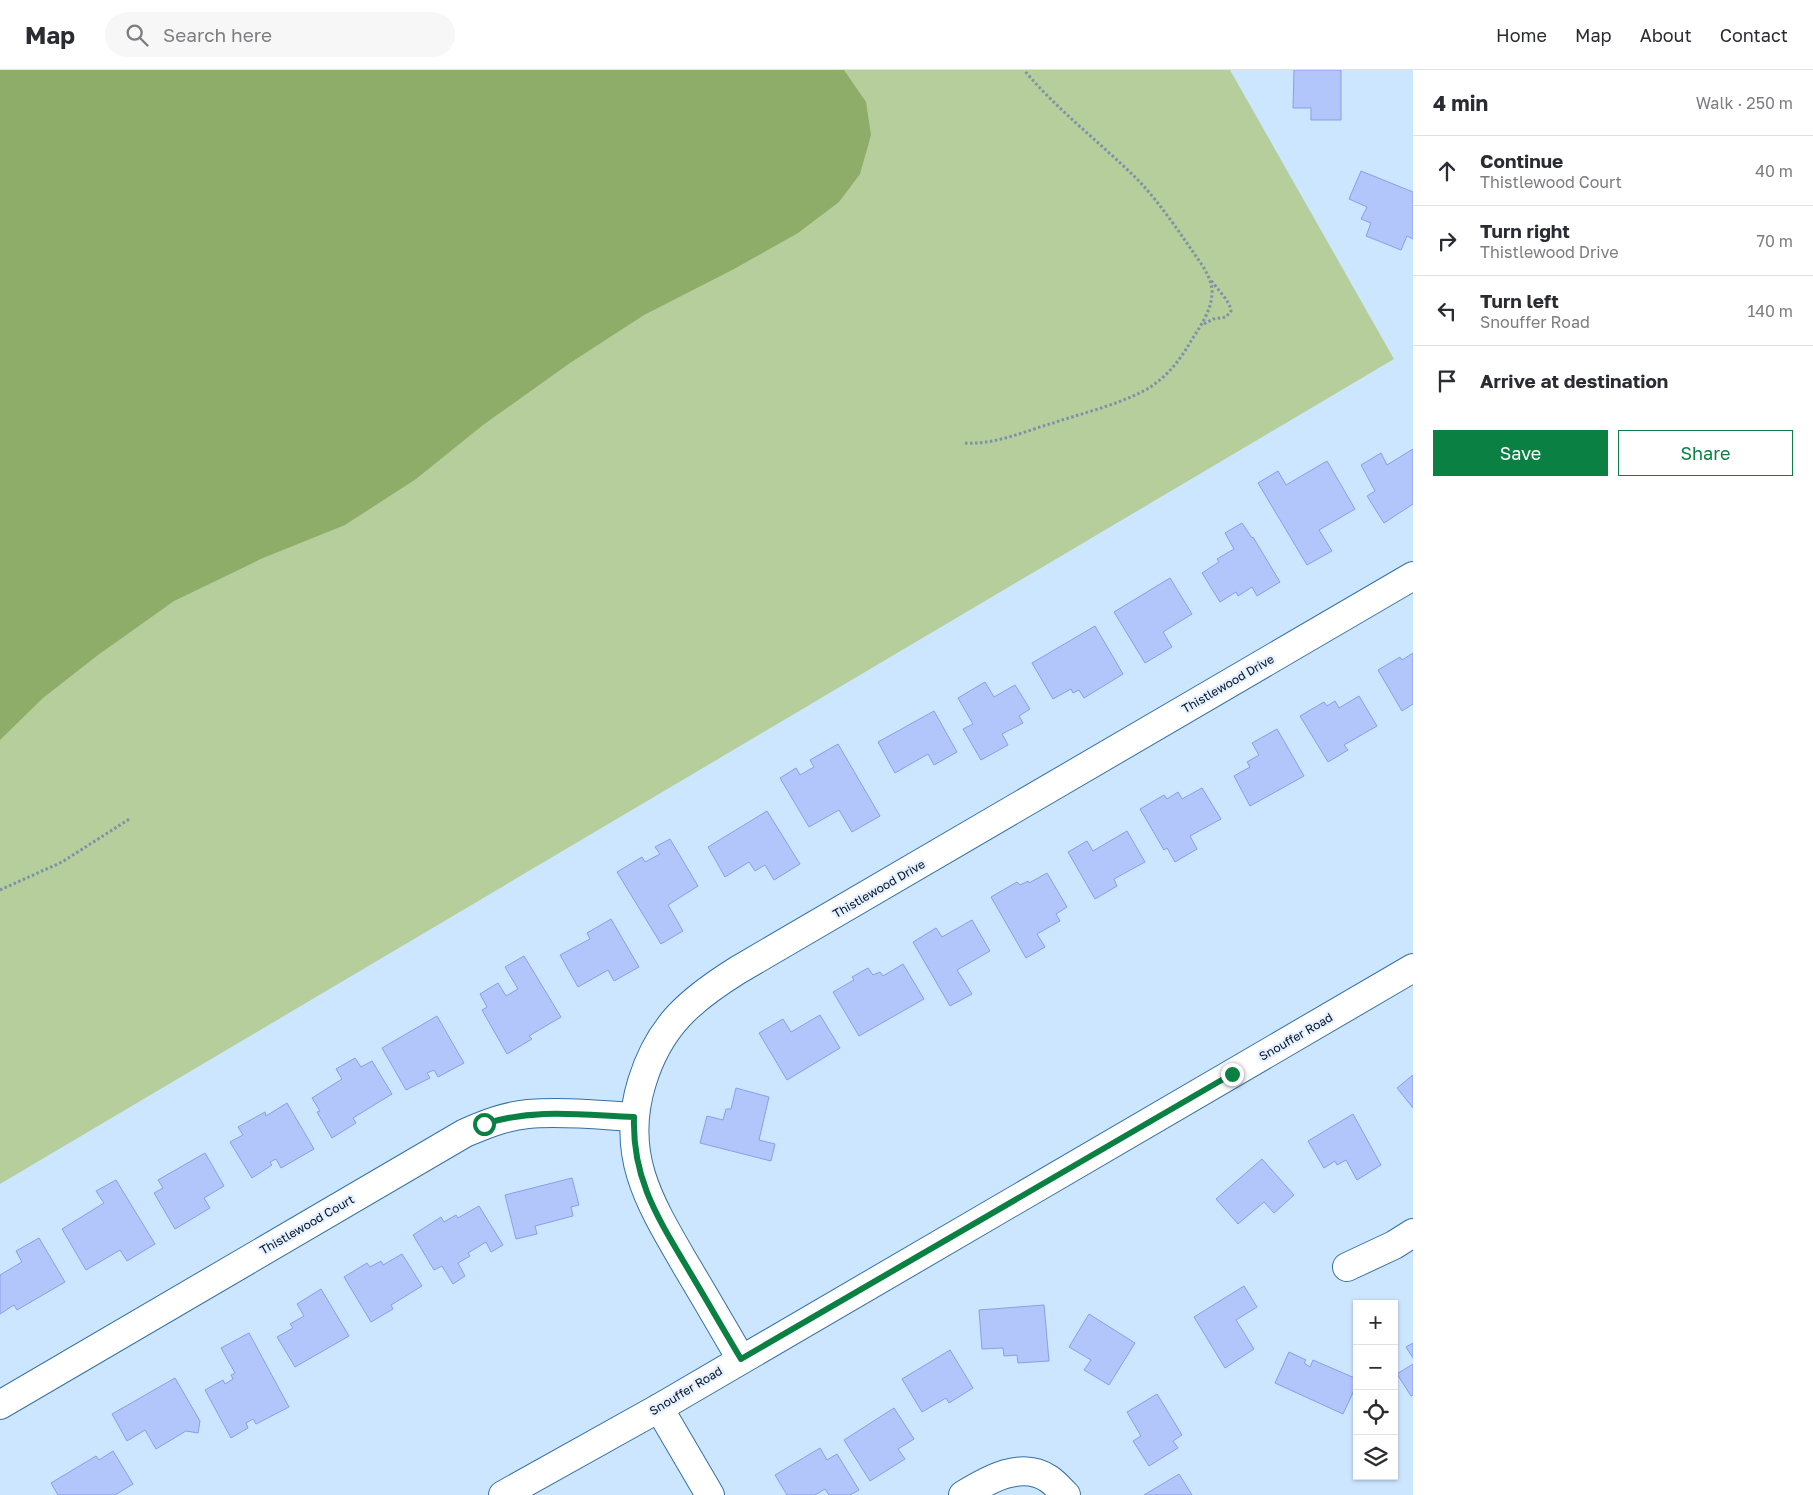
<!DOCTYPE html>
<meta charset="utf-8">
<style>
:root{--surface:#fff;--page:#f7f7f7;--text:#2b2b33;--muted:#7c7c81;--line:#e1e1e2;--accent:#0b8043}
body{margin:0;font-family:"Golos Text",sans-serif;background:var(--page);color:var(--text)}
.controls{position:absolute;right:15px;bottom:15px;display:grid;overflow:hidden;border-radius:0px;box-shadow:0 1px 4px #0004}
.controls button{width:45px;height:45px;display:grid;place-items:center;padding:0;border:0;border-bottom:1px solid var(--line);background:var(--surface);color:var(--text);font:25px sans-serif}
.stop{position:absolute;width:15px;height:15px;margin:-11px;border:4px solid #0b8043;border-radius:50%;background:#fff}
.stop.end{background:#0b8043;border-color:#fff;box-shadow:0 1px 5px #0008}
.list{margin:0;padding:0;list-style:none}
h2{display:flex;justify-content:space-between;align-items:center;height:65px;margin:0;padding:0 20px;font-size:21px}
h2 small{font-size:16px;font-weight:400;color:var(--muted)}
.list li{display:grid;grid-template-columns:32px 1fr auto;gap:15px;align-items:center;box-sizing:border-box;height:70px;padding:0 20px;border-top:1px solid var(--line)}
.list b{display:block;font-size:19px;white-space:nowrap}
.list p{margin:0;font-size:16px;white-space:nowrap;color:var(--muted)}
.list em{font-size:16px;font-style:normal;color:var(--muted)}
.actions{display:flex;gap:10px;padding:15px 20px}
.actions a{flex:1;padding:11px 0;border:1px solid var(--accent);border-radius:0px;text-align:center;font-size:18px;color:var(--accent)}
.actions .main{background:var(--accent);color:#fff}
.icon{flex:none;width:28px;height:28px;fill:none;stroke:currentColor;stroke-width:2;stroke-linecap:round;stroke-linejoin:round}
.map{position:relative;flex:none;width:1413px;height:1425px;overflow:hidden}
header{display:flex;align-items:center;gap:30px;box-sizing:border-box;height:70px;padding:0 25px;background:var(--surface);border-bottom:1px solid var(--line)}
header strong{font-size:24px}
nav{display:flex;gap:28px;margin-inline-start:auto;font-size:18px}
.search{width:350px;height:45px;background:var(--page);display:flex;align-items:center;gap:12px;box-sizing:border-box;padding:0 18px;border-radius:28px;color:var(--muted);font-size:19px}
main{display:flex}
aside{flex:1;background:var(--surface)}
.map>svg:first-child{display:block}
.green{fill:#b5ce9b}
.forest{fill:#8dad69}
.building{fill:#b2c6fc;stroke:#87a0e7}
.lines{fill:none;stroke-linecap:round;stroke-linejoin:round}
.minor-casing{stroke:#3370a8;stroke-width:30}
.major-casing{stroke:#3370a8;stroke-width:30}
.path{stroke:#7d91a9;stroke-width:3;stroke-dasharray:2.5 2.5;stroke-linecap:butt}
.minor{stroke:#fff;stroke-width:28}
.major{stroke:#fff;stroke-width:28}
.route{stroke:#0b8043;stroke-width:6}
.labels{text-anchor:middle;stroke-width:4.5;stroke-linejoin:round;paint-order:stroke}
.street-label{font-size:12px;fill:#000e24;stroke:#e5f1fe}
</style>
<header>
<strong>Map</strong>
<div class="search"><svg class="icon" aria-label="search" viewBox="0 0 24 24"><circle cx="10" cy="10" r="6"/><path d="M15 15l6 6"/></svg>Search here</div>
<nav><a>Home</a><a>Map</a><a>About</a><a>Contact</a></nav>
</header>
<main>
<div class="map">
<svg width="1413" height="1425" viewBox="0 0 1413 1425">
<rect width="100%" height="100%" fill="#cde6ff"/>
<!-- green -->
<path class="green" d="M0 0H1230L1394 289 0 1114Z"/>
<!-- forest -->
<path class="forest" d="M0 0H844L866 32 871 65 860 104 839 132 798 163 734 199 644 245 570 293 483 355 416 409 345 455 263 488 174 531 98 585 43 628 0 670Z"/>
<!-- building -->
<path class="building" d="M1294 0H1341V50H1311V38H1293Z
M1361 101 1413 122V169L1407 166 1401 180 1366 166 1371 153 1361 149 1367 137 1349 129Z
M1413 379V434L1384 453 1367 426 1375 421 1361 395 1381 383 1387 395Z
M1327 391 1355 439 1319 460 1332 481 1307 495 1258 413 1278 401 1286 415Z
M1242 453 1252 468 1253 467 1280 512 1257 526 1252 517 1238 526 1236 522 1220 532 1202 503 1219 492 1217 489 1234 479 1225 463Z
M1170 508 1192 544 1163 562 1172 577 1145 593 1114 542Z
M1095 556 1123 604 1084 628 1079 620 1073 623 1071 619 1053 629 1032 593Z
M1413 583V634L1402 641 1378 600 1400 587 1402 590Z
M985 612 994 627 1015 615 1030 639 1019 646 1023 653 1002 664 1008 675 981 690 963 659 973 654 958 628Z
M1359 626 1377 656 1344 675 1348 680 1328 692 1300 646 1324 632 1327 636 1335 631 1339 638Z
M934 641 957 682 934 695 928 684 895 703 878 672Z
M1277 659 1304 706 1250 736 1234 706 1250 697 1247 692 1259 685 1252 673Z
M838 674 880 746 852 762 839 740 809 757 780 708 796 698 800 705 814 697 810 690Z
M1202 718 1221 749 1190 766 1197 779 1175 792 1167 778 1164 780 1140 739 1164 725 1167 729 1178 722 1182 729Z
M767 741 800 794 774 810 765 795 755 801 749 792 725 807 708 777Z
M1127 761 1145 792 1114 809 1117 816 1095 829 1068 782 1087 771 1093 781Z
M670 769 698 816 668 835 683 861 661 874 617 802 642 787 645 792 660 784 655 777Z
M1047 803 1067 837 1056 844 1060 851 1037 864 1045 877 1026 888 991 827 1017 812 1020 815 1028 811 1029 813Z
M611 849 639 897 614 911 608 900 578 917 560 885 590 869 587 863Z
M972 850 990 881 957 900 972 924 950 936 913 872 936 858 942 867Z
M524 886 561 947 529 966 532 969 507 984 482 940 487 937 480 924 498 913 506 926 518 919 505 897Z
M903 894 924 929 859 966 833 922 854 910 852 907 868 898 873 905 880 902 883 906Z
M820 945 840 978 787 1010 759 963 783 949 791 962Z
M437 946 464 993 438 1007 434 1000 427 1003 430 1008 406 1020 382 978Z
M355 988 361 997 372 991 392 1024 353 1048 356 1053 332 1068 317 1042 320 1041 312 1028 342 1009 336 999Z
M1413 1005V1038L1397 1018Z
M736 1018 769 1027 759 1070 775 1074 771 1091 700 1073 707 1046 723 1050 726 1039H731Z
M287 1033 314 1079 281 1098 276 1089 270 1092 272 1095 252 1108 230 1072 243 1065 238 1057 265 1042 266 1046Z
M1353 1044 1381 1095 1357 1110 1346 1090 1337 1095 1335 1091 1324 1098 1308 1071Z
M205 1083 224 1116 204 1128 210 1138 175 1159 154 1123 163 1118 158 1110Z
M1262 1089 1294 1125 1274 1143 1264 1132 1238 1154 1216 1129Z
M572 1108 579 1135 571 1137 573 1146 535 1156 537 1164 516 1169 505 1125Z
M116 1110 155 1174 127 1191 120 1180 86 1200 62 1159 104 1133 96 1121Z
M479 1136 503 1175 491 1182 486 1172 468 1183 470 1186 458 1193 465 1206 453 1214 442 1196 434 1200 413 1165 441 1147 444 1152 456 1145 458 1148Z
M39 1168 65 1212 17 1240 14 1235 0 1244V1205L22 1192 16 1181Z
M402 1184 422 1216 391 1235 393 1239 371 1252 344 1207 367 1193 370 1197 381 1191 383 1195Z
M1244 1216 1257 1237 1236 1250 1254 1279 1225 1298 1194 1247Z
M321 1219 349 1266 295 1297 277 1267 293 1258 290 1254 304 1246 297 1234Z
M1044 1235 1049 1291 1018 1293 1017 1285 1004 1286 1003 1278 982 1279 979 1240Z
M1089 1244 1135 1273 1109 1315 1084 1300 1091 1290 1069 1277Z
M249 1263 289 1337 256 1354 253 1349 246 1353 248 1358 231 1368 205 1320 223 1310 225 1314 233 1309 231 1305 235 1303 221 1278Z
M1413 1273V1288L1406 1277Z
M950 1280 973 1318 949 1333 946 1328 922 1342 902 1309Z
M1289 1282 1306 1290 1304 1293 1310 1297 1313 1290 1357 1309V1314L1343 1344 1275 1313Z
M1413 1294V1325L1411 1326 1397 1304Z
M175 1308 200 1351 198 1363 186 1361 156 1379 145 1360 127 1371 112 1344Z
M1157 1324 1182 1365 1173 1371 1178 1378 1149 1396 1133 1371 1141 1366 1127 1342Z
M894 1338 914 1369 898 1379 905 1389 870 1411 844 1370Z
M820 1378 827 1390 837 1384 859 1420 850 1425H829L825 1419 815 1425H787L775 1405Z
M113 1381 133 1414 115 1425H58L51 1413 96 1386 99 1390Z
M1179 1404 1192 1425H1144Z"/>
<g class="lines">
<!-- minor casing -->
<g class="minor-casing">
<path id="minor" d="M1347 1197 1394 1175 1413 1163
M741 1289C723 1258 705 1227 687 1197 651 1135 619 1086 642 1012 659 956 690 930 738 900L1413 506
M0 1335 465 1063C486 1054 506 1046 528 1044 563 1041 599 1045 634 1047
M659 1338 710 1425
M963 1425C988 1410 1021 1390 1049 1409 1055 1413 1061 1420 1066 1425"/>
</g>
<!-- major casing -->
<g class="major-casing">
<path id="major" d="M503 1425 659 1338 1413 898"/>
</g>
<!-- path -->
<path class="path" d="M1204 254 1213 249 1226 247 1231 241C1230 231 1217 219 1211 210
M965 373C995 375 1025 361 1053 353 1080 344 1109 337 1135 325 1160 315 1178 294 1191 271 1201 255 1213 239 1212 219 1210 204 1199 191 1191 179 1175 156 1158 131 1138 110 1101 73 1058 41 1024 0
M0 820 62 792 131 748"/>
<!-- minor -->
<use href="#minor" class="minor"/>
<!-- major -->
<use href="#major" class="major"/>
</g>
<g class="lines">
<!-- route -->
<path class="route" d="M484 1054C535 1038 581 1045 634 1047 632 1109 658 1148 688 1199 706 1229 723 1259 741 1289L1232 1004"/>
</g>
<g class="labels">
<!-- street labels -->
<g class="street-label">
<text transform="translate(1228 614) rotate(-30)" y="4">Thistlewood Drive</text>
<text transform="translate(879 819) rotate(-30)" y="4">Thistlewood Drive</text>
<text transform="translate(1296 967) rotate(-30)" y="4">Snouffer Road</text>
<text transform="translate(307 1155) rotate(-30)" y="4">Thistlewood Court</text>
<text transform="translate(686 1321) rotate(-31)" y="4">Snouffer Road</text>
</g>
</g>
</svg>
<div class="controls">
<button>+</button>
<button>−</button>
<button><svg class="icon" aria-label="locate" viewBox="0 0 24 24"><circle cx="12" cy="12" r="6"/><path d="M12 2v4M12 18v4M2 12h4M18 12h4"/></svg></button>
<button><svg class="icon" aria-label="layers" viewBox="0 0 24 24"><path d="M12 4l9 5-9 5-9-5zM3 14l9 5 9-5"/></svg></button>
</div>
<div class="stop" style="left:484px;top:1054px"></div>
<div class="stop end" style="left:1232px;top:1004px"></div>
</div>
<aside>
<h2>4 min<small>Walk · 250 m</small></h2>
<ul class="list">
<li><svg class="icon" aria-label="ahead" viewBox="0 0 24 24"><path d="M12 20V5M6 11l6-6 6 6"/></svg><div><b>Continue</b><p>Thistlewood Court</p></div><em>40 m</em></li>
<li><svg class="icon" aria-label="right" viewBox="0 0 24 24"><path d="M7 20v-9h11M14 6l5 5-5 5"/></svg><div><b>Turn right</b><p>Thistlewood Drive</p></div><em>70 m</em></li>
<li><svg class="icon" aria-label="left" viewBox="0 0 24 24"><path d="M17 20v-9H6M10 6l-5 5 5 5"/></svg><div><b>Turn left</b><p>Snouffer Road</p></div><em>140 m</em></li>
<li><svg class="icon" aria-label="arrive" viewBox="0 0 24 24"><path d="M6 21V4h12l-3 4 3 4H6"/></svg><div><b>Arrive at destination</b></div></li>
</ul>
<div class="actions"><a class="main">Save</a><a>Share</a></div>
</aside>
</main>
